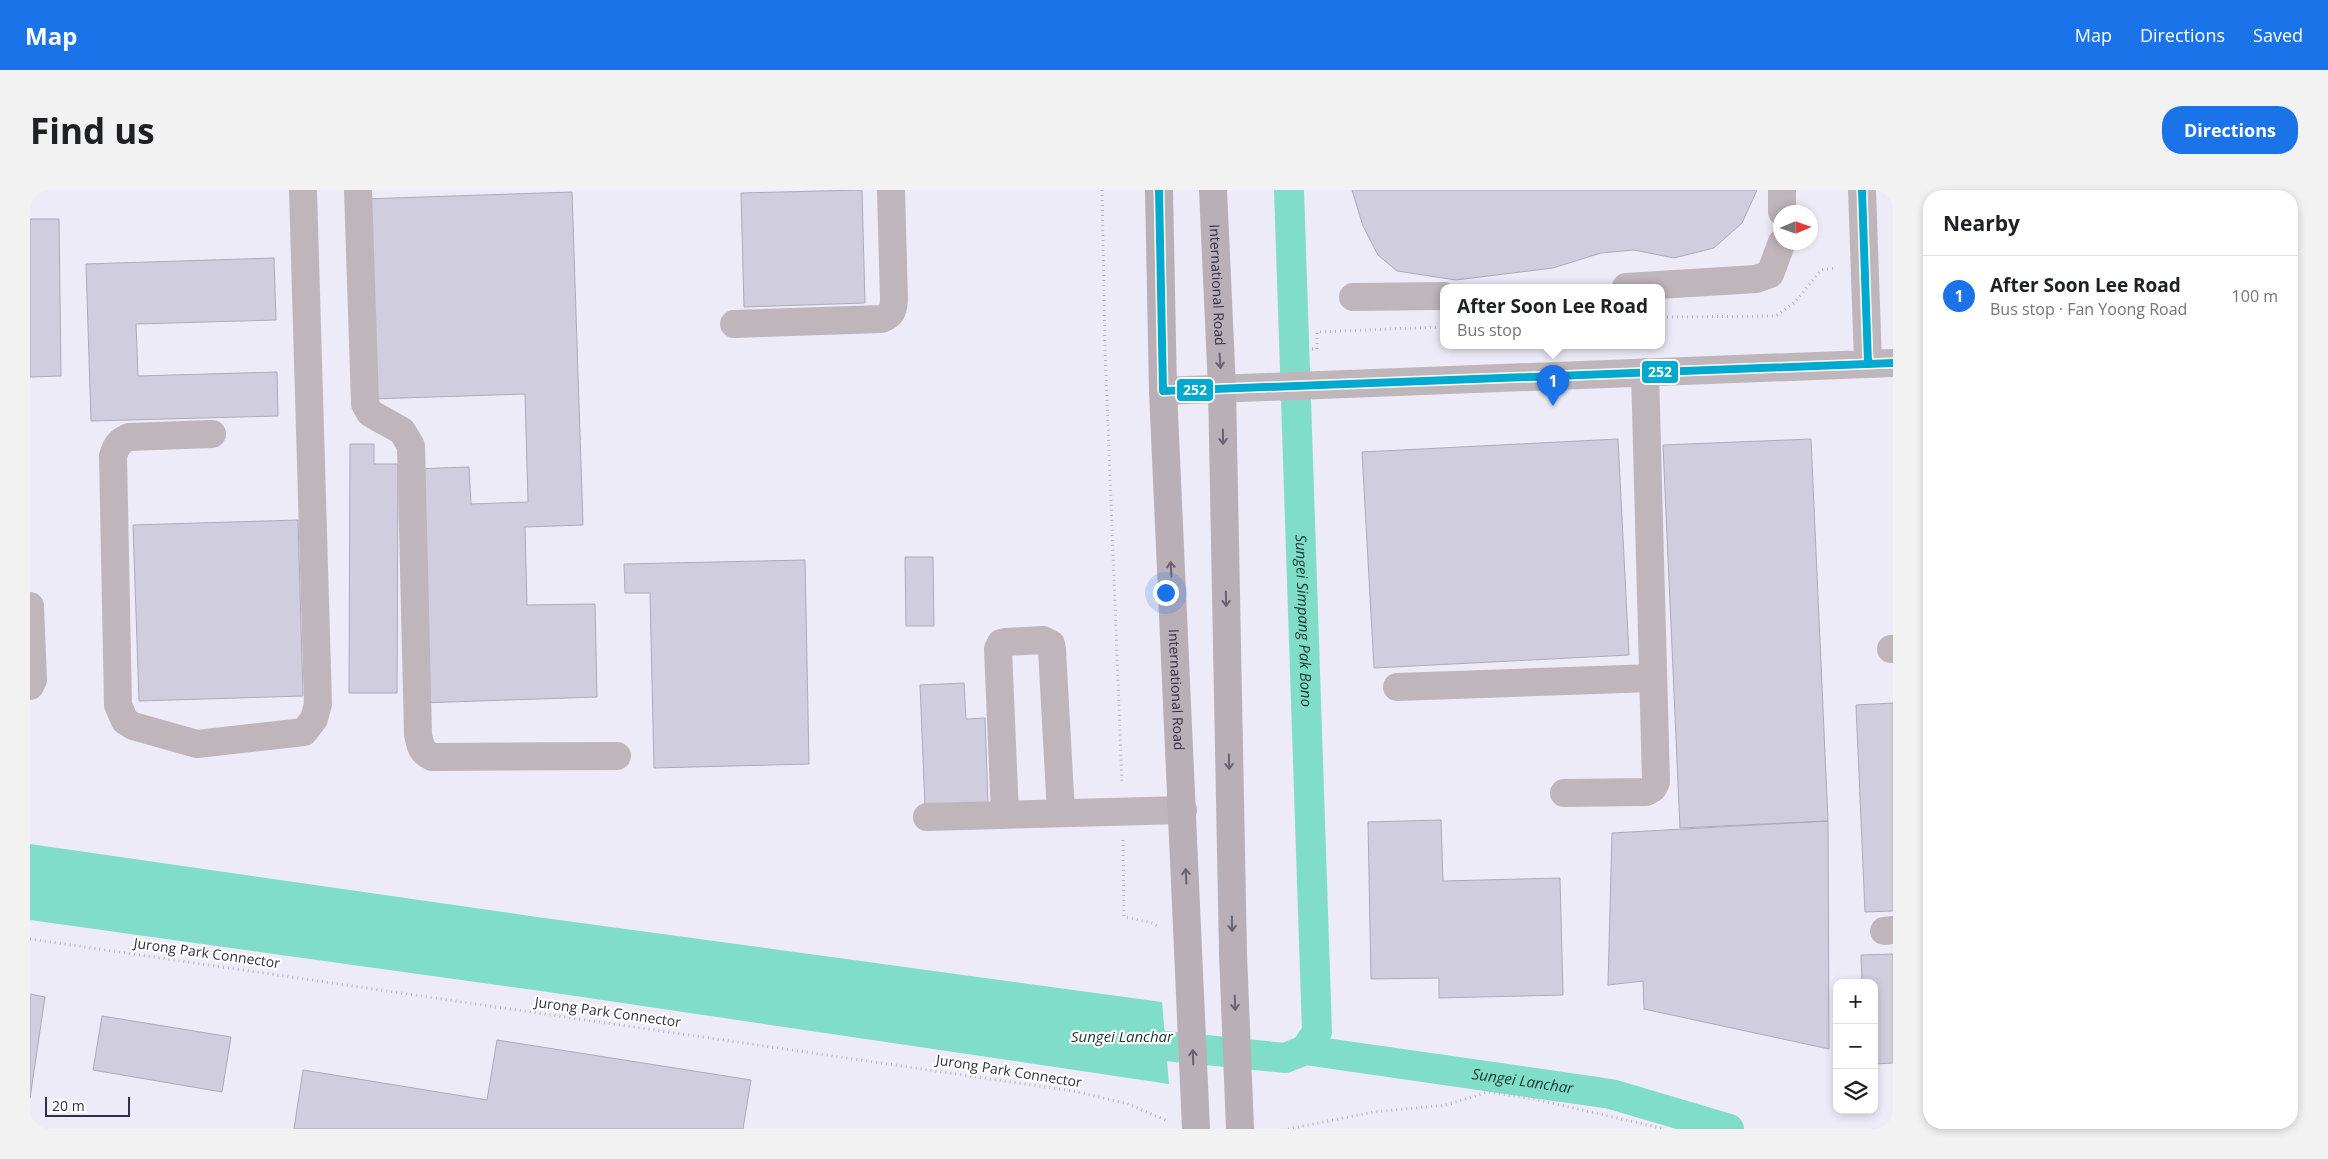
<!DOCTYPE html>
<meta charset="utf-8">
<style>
:root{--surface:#fff;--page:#f2f2f2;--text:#202124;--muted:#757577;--line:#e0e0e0;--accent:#1a73e8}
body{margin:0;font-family:"Open Sans",sans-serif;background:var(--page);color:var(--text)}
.controls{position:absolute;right:15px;bottom:15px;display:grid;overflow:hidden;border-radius:10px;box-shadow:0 2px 8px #0003}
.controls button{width:45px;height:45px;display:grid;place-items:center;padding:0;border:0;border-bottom:1px solid var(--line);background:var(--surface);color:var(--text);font:25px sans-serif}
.compass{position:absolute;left:1743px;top:15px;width:45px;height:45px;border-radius:50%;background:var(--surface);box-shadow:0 2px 8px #0003;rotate:88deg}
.scale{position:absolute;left:15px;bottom:12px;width:85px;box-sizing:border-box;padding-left:5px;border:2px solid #322e45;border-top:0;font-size:14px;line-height:18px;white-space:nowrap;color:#322e45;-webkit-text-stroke:4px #fff;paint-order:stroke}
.you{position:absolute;left:1135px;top:402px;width:18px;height:18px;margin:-12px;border:4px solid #fff;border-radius:50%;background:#1a73e8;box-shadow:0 0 0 8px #1a73e833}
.badge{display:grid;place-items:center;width:32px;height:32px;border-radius:50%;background:var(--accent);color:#fff;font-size:16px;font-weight:700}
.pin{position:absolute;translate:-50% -41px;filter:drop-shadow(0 1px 2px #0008)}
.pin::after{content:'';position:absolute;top:26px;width:18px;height:15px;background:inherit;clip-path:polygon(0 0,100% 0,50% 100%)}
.popup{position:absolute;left:1410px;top:94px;width:225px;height:65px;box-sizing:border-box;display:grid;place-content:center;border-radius:10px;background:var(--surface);filter:drop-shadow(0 1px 4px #0005);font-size:16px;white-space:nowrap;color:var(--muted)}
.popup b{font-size:19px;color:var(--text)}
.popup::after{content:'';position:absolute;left:50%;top:100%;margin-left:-10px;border:10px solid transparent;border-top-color:var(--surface)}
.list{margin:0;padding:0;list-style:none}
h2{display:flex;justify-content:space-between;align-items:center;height:65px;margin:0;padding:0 20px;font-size:21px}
h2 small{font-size:16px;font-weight:400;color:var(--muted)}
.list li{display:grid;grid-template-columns:32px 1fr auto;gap:15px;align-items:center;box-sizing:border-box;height:80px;padding:0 20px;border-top:1px solid var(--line)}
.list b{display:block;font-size:19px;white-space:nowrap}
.list p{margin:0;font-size:16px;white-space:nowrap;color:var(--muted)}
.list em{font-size:16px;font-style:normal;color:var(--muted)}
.icon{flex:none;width:28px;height:28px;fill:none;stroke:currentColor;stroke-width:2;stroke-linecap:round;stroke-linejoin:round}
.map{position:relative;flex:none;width:1863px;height:939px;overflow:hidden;border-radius:20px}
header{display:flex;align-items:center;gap:30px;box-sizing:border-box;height:70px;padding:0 25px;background:var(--accent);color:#fff}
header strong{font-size:24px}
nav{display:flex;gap:28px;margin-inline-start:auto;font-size:18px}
.intro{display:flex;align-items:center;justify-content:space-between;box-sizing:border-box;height:120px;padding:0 30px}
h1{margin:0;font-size:35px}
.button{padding:12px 22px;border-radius:20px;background:var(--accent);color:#fff;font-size:18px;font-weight:700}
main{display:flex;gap:30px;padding:0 30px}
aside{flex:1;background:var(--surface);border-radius:20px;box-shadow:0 2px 8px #0003}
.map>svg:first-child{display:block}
.water{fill:#80ddc8}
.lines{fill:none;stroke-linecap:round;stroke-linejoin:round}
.canal{stroke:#80ddc8;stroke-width:30}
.building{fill:#d0cdde;stroke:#adaaba}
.path{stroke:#b7b2b8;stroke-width:3;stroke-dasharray:1 4;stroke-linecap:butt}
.minor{stroke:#bfb6bc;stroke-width:28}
.major{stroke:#b9afb7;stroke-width:28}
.bus-1-casing{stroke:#fff;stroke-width:11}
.bus-1{stroke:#00a9ce;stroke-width:8}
.oneway{stroke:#686273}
.labels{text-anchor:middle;stroke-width:4.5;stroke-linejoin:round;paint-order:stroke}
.street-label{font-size:14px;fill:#322e45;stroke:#fff}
.water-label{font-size:15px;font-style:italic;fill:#1a362e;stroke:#fff}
.line-badge{stroke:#fff;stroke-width:2}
.badge-label{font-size:14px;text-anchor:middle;font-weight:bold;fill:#fff}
</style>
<header>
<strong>Map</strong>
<nav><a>Map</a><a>Directions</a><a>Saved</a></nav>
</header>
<div class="intro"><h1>Find us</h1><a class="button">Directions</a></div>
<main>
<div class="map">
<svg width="1863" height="939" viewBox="0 0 1863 939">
<rect width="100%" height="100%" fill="#edebf8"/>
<!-- water -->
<path class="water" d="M0 654 507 727 1132 812 1139 894 525 803 0 730Z"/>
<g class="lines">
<!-- canal -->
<g class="canal">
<path id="s1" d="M1259 0 1287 842 1275 860"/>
<path id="s2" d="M1136 856 1255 868 1275 860 1581 904 1699 939"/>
</g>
</g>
<!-- building -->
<path class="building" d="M832 0 835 113 714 117 711 3Z
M1322 0H1727L1712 33 1684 58 1644 68 1604 60 1571 63 1523 78 1426 90 1367 81 1348 65 1333 36Z
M542 2 553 335 495 337 497 415 565 414 567 507 390 513 383 279 439 277 441 314 498 312 495 204 341 209 334 9Z
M0 29H29L31 186 0 187Z
M244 68 246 130 106 134 108 186 247 182 248 226 61 231 56 74Z
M1588 249 1599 465 1344 478 1332 262Z
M1781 249 1798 631 1650 638 1633 255Z
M320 254H344V274H368L367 503H319Z
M268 330 273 506 109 511 103 335Z
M875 367H903L904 436H876Z
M775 370 779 574 624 578 620 403H595L594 374Z
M934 493 936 529 955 528 958 614 895 617 890 495Z
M1863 513V721L1835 722 1826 515Z
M1411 630 1413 691 1530 688 1533 805 1409 808V788L1341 789 1338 632Z
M1798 631 1799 859 1614 819 1613 791 1578 795 1582 643Z
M1863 764V873L1844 874V793H1832L1831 765Z
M0 804 15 807 0 908Z
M72 826 201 847 192 902 63 880Z
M467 850 721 890 713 939H264L273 880 457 910Z"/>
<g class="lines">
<!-- path -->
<path class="path" d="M1072 0 1075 158 1092 594
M1632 127 1746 126 1765 112 1791 80 1806 78
M1282 159H1287V142L1409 137
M1093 650 1094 727 1123 733 1129 737
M0 749 1043 901 1098 914 1138 931
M1258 939 1344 922 1416 915 1458 902 1504 909 1635 939"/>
<!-- minor -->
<path class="minor" d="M328 0 335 214 340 223 372 241 381 256 388 544C390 555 391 562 402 567L587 566
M1752 0V22
M1832 0 1838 173
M1596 97 1726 89 1740 84 1752 52
M1323 107 1414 106
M704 134 851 129C862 125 863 121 864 110L861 0
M1133 201 1863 173
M182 244 99 247C89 251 86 256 83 266L88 515 95 531 103 536 167 554 274 542 284 529 288 514 273 0
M0 416 3 490 0 496
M1861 459H1863
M1367 497 1623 488
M1534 603 1616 602 1623 598 1626 592 1615 182
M975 625 968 459 971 453 975 452 1013 450 1021 454 1022 460 1031 623
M897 627 1153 620
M1854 741 1863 740"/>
<!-- major -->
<g class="major">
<path id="s3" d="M1129 0 1133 201 1166 939"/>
<path id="s4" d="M1183 0 1192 198 1203 764 1210 939"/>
</g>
<!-- bus-1 casing -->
<g class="bus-1-casing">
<path id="bus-1" d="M1129 0 1133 201 1863 173
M1832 0 1838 173"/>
</g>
<!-- bus-1 -->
<use href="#bus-1" class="bus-1"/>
</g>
<!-- one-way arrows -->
<defs><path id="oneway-shaft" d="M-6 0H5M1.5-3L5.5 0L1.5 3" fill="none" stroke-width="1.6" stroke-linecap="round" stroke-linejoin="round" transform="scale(1.25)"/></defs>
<g class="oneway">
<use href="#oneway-shaft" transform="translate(1190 171) rotate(87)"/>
<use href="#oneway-shaft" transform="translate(1193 247) rotate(89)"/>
<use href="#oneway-shaft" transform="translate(1141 379) rotate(-93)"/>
<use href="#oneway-shaft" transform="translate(1196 409) rotate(89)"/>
<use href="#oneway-shaft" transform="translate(1199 572) rotate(89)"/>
<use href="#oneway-shaft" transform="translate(1156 686) rotate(-93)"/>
<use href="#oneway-shaft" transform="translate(1202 734) rotate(89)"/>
<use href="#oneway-shaft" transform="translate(1205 813) rotate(88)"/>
<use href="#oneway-shaft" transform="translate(1163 867) rotate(-92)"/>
</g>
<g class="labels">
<!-- street labels -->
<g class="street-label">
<text dy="5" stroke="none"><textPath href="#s4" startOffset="95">International Road</textPath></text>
<text dy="5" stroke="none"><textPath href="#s3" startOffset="500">International Road</textPath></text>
<text transform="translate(177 763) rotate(8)" y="5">Jurong Park Connector</text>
<text transform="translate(578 822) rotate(8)" y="5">Jurong Park Connector</text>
<text transform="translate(979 881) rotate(9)" y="5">Jurong Park Connector</text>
</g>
<!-- water labels -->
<g class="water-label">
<text dy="5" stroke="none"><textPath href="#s1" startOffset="431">Sungei Simpang Pak Bono</textPath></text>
<text x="1092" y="852">Sungei Lanchar</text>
<text dy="5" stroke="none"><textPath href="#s2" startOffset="361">Sungei Lanchar</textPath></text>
</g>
</g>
<g class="line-badge">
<rect x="1611" y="170" width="38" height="24" rx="5" fill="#00a9ce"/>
<rect x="1146" y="188" width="38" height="24" rx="5" fill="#00a9ce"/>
</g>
<g class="badge-label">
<text x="1630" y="187">252</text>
<text x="1165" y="205">252</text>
</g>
</svg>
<div class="controls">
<button>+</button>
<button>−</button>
<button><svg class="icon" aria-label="layers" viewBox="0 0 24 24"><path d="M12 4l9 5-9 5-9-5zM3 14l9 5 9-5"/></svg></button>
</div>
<svg class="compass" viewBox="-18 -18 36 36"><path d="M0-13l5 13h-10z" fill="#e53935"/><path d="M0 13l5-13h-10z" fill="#757577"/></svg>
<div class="scale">20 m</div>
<div class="you"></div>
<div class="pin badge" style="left:1523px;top:216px">1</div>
<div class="popup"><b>After Soon Lee Road</b>Bus stop</div>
</div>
<aside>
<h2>Nearby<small></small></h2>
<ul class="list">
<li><span class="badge">1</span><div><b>After Soon Lee Road</b><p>Bus stop · Fan Yoong Road</p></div><em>100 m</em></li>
</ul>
</aside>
</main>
